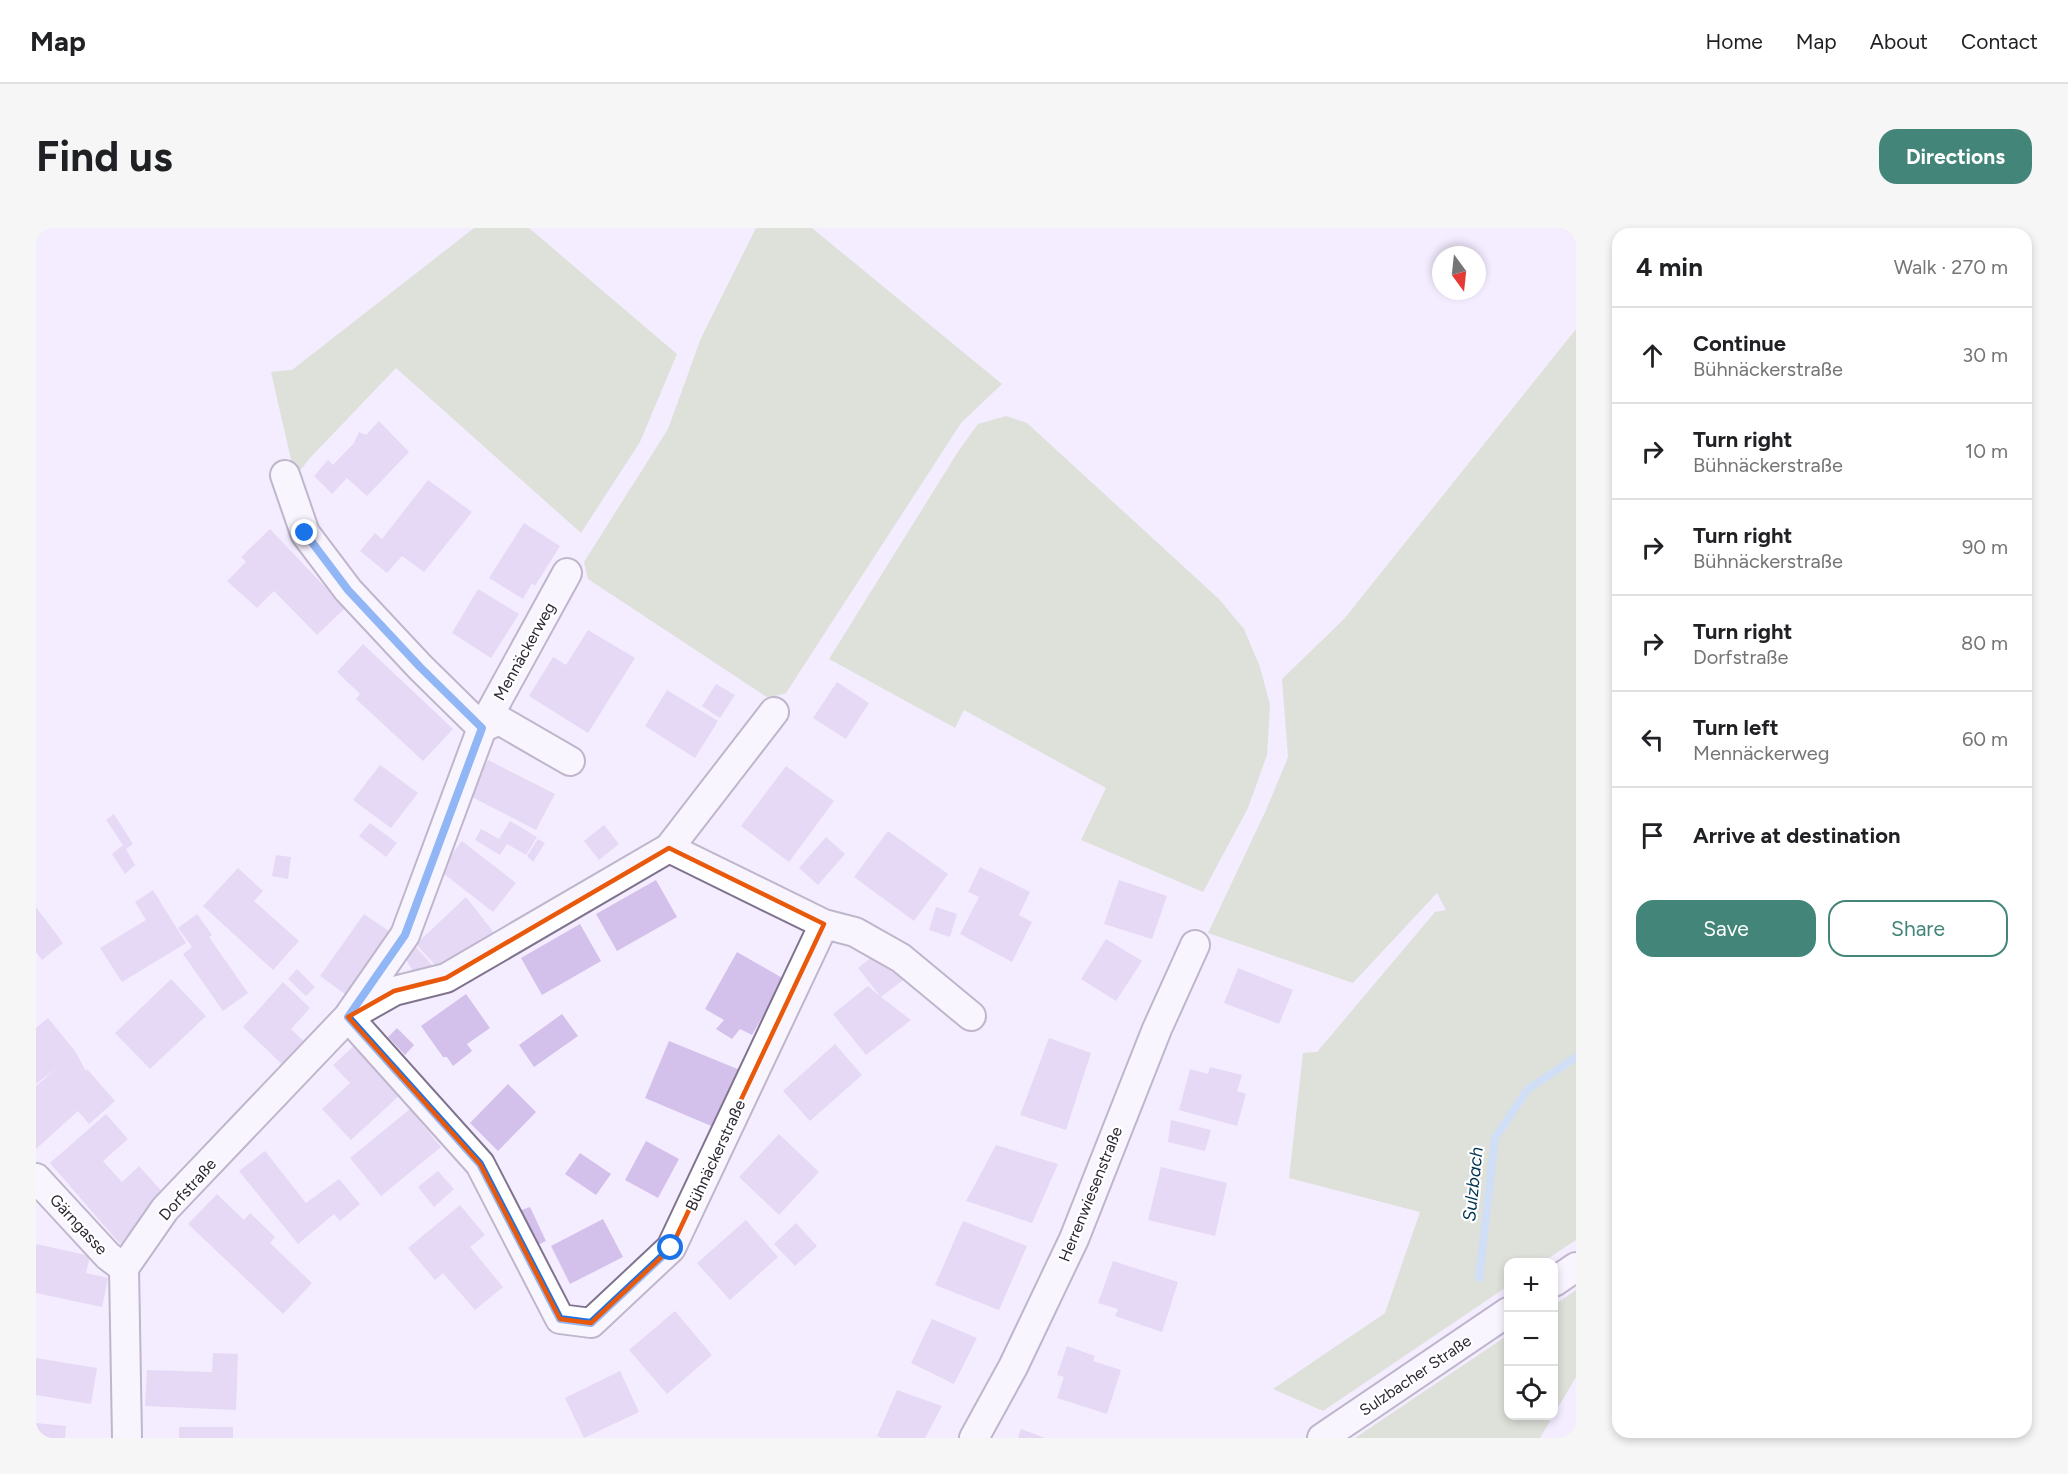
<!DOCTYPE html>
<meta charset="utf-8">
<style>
:root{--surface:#fff;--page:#f6f6f6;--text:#202124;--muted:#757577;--line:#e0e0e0;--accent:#438679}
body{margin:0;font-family:Figtree,sans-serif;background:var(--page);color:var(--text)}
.controls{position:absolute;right:18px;bottom:18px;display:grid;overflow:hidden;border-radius:12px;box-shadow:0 3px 9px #0003}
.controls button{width:54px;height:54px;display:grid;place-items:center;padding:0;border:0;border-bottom:2px solid var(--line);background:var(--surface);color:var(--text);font:30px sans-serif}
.compass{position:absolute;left:1396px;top:18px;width:54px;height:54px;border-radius:50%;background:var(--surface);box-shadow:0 3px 9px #0003;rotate:165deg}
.stop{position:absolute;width:18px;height:18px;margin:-14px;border:4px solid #1a73e8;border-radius:50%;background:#fff}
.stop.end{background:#1a73e8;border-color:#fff;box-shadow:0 2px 6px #0008}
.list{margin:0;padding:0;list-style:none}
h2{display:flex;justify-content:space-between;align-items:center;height:78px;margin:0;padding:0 24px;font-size:26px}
h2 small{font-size:20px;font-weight:400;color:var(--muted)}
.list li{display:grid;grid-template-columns:39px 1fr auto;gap:18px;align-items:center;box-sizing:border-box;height:96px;padding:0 24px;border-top:2px solid var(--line)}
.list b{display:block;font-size:22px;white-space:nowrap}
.list p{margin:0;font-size:20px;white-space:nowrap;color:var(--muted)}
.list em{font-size:20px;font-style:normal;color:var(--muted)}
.actions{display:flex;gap:12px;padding:18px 24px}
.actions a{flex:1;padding:14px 0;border:2px solid var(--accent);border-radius:18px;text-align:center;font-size:21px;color:var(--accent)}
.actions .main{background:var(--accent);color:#fff}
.icon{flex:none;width:33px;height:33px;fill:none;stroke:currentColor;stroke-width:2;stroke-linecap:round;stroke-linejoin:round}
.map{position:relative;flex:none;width:1540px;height:1210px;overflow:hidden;border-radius:18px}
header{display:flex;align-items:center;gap:36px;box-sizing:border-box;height:84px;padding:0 30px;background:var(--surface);border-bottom:2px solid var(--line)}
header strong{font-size:28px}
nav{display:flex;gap:33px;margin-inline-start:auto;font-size:21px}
.intro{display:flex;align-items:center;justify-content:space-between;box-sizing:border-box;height:144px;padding:0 36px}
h1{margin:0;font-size:42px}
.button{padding:15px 27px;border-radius:18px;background:var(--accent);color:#fff;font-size:21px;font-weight:700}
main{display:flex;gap:36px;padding:0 36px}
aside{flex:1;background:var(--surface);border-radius:18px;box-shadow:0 3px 9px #0003}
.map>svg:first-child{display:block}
.green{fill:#c4d2ad}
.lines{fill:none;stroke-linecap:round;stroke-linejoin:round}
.stream{stroke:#a4ccea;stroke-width:8}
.building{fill:#d3c1eb}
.minor-casing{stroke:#80738f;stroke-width:32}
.minor{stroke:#fff;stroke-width:28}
.route{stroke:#1a73e8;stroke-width:8}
.marked{fill:none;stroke:#e8590c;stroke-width:4.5;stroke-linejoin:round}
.labels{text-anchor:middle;stroke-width:4.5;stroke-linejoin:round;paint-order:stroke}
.street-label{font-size:16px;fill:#2c2733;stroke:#fff}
.water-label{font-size:18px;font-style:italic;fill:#023653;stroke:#fff}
</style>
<header>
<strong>Map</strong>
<nav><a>Home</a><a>Map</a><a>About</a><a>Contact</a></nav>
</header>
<div class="intro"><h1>Find us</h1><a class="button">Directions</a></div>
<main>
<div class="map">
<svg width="1540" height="1210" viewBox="0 0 1540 1210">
<rect width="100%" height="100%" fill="#f4ecff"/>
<!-- green -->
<path class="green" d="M438 0H493L641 126 604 214 545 305 360 140 274 230 259 249 235 144 256 142Z
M720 0H776L966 156 925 195 750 465 732 470 552 351 548 334 632 201 665 110Z
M1540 101V1012L1507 1034H1472V1058L1287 1183 1237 1161 1349 1085 1384 984 1253 950 1267 825 1281 824 1399 684 1410 682 1401 665 1317 755 1172 705 1231 580 1252 529 1246 451 1308 391Z
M970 188 991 195 1183 371 1208 401 1224 439 1234 477 1231 527 1212 580 1167 664 1045 612 1070 560 928 482 919 500 793 431 923 222 942 196Z
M1540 1062V1149L1504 1210H1319L1472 1107V1188H1518V1077Z"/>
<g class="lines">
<!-- stream -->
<path class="stream" d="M1443 1050 1459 910 1491 862 1540 829"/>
</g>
<!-- building -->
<path class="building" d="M343 193 373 224 331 268 311 250 296 266 278 248 292 232 297 237 318 215 323 204 330 207Z
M392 252 436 284 388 344 366 328 351 345 324 323 339 305 346 311Z
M488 295 524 318 499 358 496 355 487 371 453 350Z
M234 301 309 380 281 407 238 363 221 380 191 353 210 334 205 329Z
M442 361 483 386 455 430 416 405Z
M552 402 599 430 552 505 493 468 517 429 530 437Z
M327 416 417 501 387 533 320 471 324 466 301 444Z
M801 454 833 475 810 511 777 490Z
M680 456 699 467 684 490 666 478Z
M631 462 682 493 659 530 609 498Z
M452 532 519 566 500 602 434 568Z
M344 537 382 565 355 600 317 572Z
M750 538 798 573 753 634 705 598Z
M78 586 97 616 90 621 99 637 89 646 76 626 87 617 70 592Z
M474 593 501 609 490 627 471 616 464 627 439 612 445 601 463 611Z
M334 595 361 615 350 629 323 608Z
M568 597 583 616 563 632 548 613Z
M852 603 912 646 878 693 818 649Z
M790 609 809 626 782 657 763 640Z
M502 611 509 615 497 634 491 628Z
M426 613 480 655 457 684 403 642Z
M240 627 255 629 252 651 236 648Z
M944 639 994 664 983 687 996 694 976 734 924 706 943 669 932 664Z
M202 640 227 663 218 673 263 713 237 742 167 678Z
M620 652 641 689 581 723 560 686Z
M1083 652 1131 668 1116 711 1068 696Z
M117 662 150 715 86 754 64 720 110 692 99 674Z
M430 669 459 706 404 738 399 737 380 716Z
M0 679 27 715 6 732 0 724Z
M900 679 921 686 914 709 893 702Z
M161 686 176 707 173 709 212 765 187 783 147 726 156 719 142 700Z
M328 686 360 708 316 771 284 748Z
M544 696 565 733 506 767 485 730Z
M1070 711 1106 733 1080 773 1045 751Z
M379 718 396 737 378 745 369 730Z
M843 723 867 752 845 769 875 792 830 827 797 786 832 758 845 769 822 740Z
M701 724 748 751 716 807 704 801 696 811 680 801 688 792 669 781Z
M1202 740 1257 762 1243 796 1188 775Z
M261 741 279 759 270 768 252 751Z
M135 751 170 788 114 841 79 805Z
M247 754 274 780 255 801 275 820 253 843 207 799Z
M430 766 454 800 431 816 436 823 417 838 411 829H407L385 798Z
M526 786 542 808 498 839 483 817Z
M12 790 39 823 50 843 51 841 79 873 53 896 42 883 0 921V858L23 838 0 856V800Z
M361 800 378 817 369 827 352 809Z
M1013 810 1055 825 1030 902 984 887Z
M633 813 704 842 680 900 609 870Z
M799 816 826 847 774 893 747 863Z
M319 817 364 867 315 912 286 881 314 855 297 837Z
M1174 839 1206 847 1201 863 1210 866 1201 898 1143 882 1154 841 1172 846Z
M472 856 500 884 462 923 434 895Z
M374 881 405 919 345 968 314 930Z
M70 886 92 911 67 933 86 954 103 938 129 967 115 990 84 1016 14 935Z
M1135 892 1175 902 1169 923 1132 914Z
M743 906 783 944 743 987 703 949Z
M610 913 643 931 622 970 589 952Z
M960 917 1022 936 996 995 930 973Z
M229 923 270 975 303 951 324 976 304 993 298 986 262 1016 203 943Z
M544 925 575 946 560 967 529 946Z
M1125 939 1191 955 1179 1008 1112 992Z
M402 943 418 961 398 979 382 959Z
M181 966 208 992 214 985 239 1009 234 1015 276 1055 247 1086 152 996Z
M424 977 449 1007 434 1019 467 1059 439 1082 407 1045 399 1052 372 1020Z
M494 979 510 1013 497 1019 480 984Z
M567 991 587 1029 534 1056 515 1018Z
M710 992 742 1029 694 1072 661 1035Z
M927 993 991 1018 963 1082 899 1057Z
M760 995 781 1018 759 1038 738 1016Z
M0 1016 54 1028 50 1045 72 1050 66 1079 0 1065Z
M1077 1033 1142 1054 1126 1104 1079 1088 1082 1081 1062 1075Z
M639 1083 676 1127 631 1166 593 1122Z
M896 1091 941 1110 918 1156 875 1135Z
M1031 1118 1059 1128 1057 1133 1085 1142 1071 1186 1021 1170 1028 1149 1021 1147Z
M177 1125 202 1126 200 1182 109 1178 111 1142 176 1144Z
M0 1130 61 1140 55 1176 0 1167Z
M584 1143 603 1184 548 1210 529 1170Z
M861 1162 906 1178 889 1210H846L841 1208Z
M0 1195 30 1198 29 1210H0Z
M143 1199H197V1210H143Z
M985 1201 1009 1210H982Z"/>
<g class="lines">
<!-- minor casing -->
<g class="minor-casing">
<path id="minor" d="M249 247 269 305 312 362 384 439 446 500
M446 500 463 492 534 533
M633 620 410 750 358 763 312 789 444 936 524 1091 555 1095 635 1020 788 696 633 620 738 484
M788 696 819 704 865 730 935 788
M0 950 72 1028 88 1040
M1518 1054 1540 1039
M91 1210 88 1040 129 981 312 789 369 707 446 500 531 345
M938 1210 977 1139 1038 1011 1121 801 1159 717
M1286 1210 1472 1084"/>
</g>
<!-- minor -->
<use href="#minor" class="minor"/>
</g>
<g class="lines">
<!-- route -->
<path class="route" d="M269 305 312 362 384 439 446 500 369 707 312 789 444 936 524 1091 555 1095 635 1020"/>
</g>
<!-- marked area -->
<path d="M0 0H1540V1210H0ZM633 620 788 696 635 1020 555 1095 524 1091 444 936 312 789 358 763 410 750Z" fill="#f4ecff" fill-opacity=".55" fill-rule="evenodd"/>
<path class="marked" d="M633 620 788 696 635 1020 555 1095 524 1091 444 936 312 789 358 763 410 750Z"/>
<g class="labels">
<!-- street labels -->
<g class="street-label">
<text transform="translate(488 423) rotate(-61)" y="6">Mennäckerweg</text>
<text transform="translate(679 927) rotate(-65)" y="6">Bühnäckerstraße</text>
<text transform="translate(151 961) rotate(-48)" y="6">Dorfstraße</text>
<text transform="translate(1054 966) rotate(-68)" y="6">Herrenwiesenstraße</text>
<text transform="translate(43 996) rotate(47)" y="6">Gärngasse</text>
<text transform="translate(1379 1147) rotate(-34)" y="6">Sulzbacher Straße</text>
</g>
<!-- water labels -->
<g class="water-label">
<text transform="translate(1437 956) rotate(-84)" y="6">Sulzbach</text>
</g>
</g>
</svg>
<div class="controls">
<button>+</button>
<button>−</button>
<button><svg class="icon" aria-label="locate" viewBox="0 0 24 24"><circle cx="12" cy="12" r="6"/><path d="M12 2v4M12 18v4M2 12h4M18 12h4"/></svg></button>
</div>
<svg class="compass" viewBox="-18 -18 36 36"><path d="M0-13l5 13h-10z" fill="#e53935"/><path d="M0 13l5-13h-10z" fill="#757577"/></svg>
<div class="stop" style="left:635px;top:1020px"></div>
<div class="stop end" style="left:269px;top:305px"></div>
</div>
<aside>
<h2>4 min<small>Walk · 270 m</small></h2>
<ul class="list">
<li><svg class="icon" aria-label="ahead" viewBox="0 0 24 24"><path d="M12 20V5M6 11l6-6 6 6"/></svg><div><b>Continue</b><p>Bühnäckerstraße</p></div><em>30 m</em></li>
<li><svg class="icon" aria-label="right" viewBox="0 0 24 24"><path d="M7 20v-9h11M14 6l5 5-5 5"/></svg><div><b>Turn right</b><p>Bühnäckerstraße</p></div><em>10 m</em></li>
<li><svg class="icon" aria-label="right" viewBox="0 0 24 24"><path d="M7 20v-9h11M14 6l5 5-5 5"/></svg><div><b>Turn right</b><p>Bühnäckerstraße</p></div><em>90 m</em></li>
<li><svg class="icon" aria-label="right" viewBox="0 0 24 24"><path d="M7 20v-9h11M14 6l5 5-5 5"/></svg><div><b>Turn right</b><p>Dorfstraße</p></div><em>80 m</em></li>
<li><svg class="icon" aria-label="left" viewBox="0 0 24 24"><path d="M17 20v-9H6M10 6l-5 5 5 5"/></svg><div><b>Turn left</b><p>Mennäckerweg</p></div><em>60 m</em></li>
<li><svg class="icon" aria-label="arrive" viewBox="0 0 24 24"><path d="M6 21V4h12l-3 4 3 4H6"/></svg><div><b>Arrive at destination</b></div></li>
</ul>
<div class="actions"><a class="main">Save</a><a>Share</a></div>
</aside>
</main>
